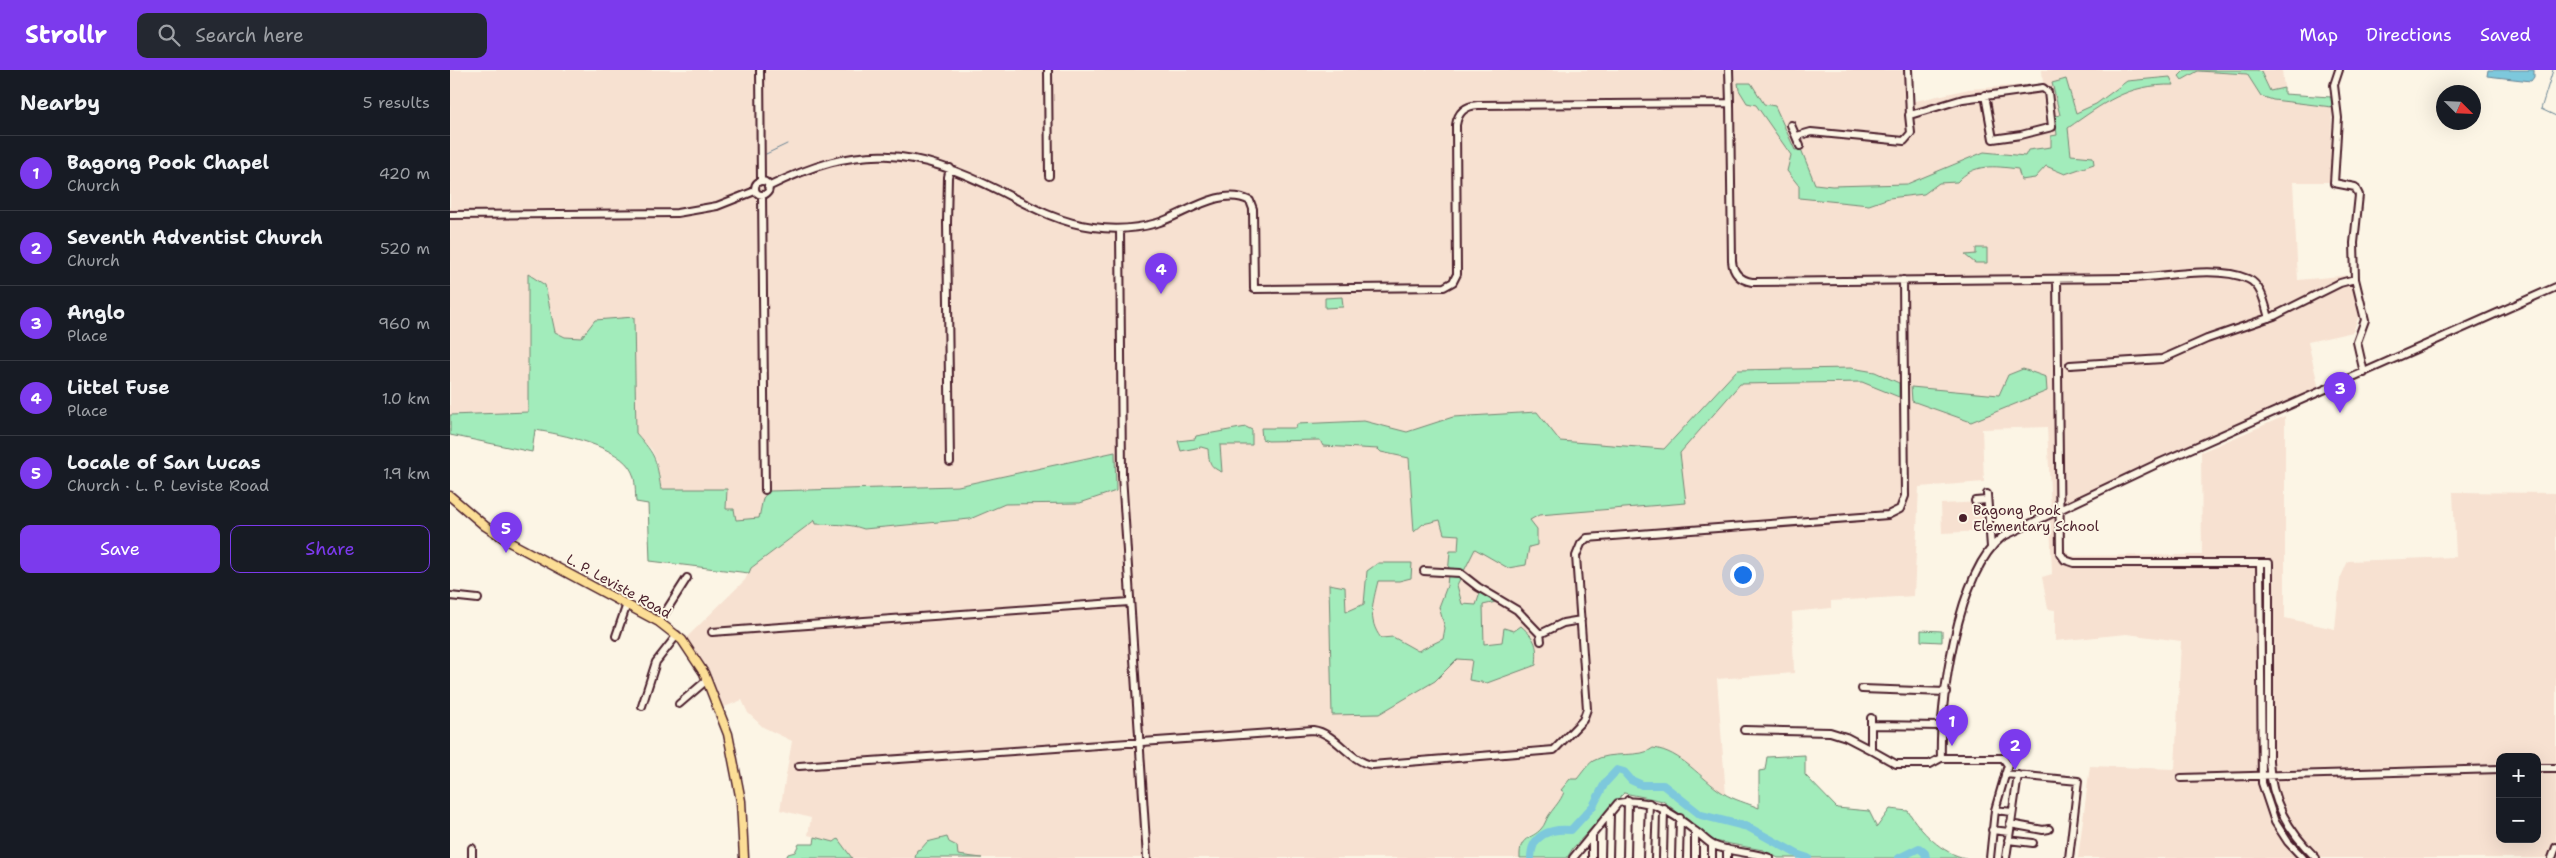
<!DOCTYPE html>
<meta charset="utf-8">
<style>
:root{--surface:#171b24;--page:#242831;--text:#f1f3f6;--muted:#9ea1a6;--line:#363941;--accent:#7c3aed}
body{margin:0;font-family:"Shantell Sans",sans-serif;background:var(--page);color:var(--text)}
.controls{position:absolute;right:15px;bottom:15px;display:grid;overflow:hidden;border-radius:10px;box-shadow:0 5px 20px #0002}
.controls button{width:45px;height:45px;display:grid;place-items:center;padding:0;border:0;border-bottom:1px solid var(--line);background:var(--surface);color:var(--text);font:25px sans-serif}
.compass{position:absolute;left:1986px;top:15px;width:45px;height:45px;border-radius:50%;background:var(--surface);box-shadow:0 5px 20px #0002;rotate:114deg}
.you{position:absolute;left:1292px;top:504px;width:18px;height:18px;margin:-12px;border:4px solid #fff;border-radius:50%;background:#1a73e8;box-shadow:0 0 0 8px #1a73e833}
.badge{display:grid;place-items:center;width:32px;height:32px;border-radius:50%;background:var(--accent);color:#fff;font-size:16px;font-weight:700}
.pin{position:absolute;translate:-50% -41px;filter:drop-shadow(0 1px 2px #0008)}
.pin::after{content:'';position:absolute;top:26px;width:18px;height:15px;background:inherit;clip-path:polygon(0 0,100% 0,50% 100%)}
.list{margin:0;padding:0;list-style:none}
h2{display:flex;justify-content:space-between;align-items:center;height:65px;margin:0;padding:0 20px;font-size:21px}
h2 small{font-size:16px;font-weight:400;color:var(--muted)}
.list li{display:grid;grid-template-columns:32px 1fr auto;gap:15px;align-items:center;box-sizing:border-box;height:75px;padding:0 20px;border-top:1px solid var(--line)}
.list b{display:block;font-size:19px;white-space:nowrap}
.list p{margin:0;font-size:16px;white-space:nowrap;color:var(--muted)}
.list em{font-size:16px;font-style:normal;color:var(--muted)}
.actions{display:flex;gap:10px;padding:15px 20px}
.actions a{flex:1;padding:11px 0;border:1px solid var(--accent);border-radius:10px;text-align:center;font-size:18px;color:var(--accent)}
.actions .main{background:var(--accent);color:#fff}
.icon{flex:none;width:28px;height:28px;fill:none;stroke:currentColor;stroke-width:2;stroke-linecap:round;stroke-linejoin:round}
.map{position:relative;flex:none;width:2106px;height:788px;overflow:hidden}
header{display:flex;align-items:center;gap:30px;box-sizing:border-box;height:70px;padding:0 25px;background:var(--accent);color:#fff}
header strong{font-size:24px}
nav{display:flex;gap:28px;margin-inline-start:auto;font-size:18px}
.search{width:350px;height:45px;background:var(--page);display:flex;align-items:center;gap:12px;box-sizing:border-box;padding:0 18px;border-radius:10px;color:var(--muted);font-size:19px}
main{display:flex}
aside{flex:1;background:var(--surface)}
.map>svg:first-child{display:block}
.built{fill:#f7e1d1;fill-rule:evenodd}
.green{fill:#a2ecbb;stroke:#768673}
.water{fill:#7dc8dc;stroke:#698495}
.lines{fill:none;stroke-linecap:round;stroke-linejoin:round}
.stream{stroke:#698495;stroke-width:1}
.river{stroke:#7dc8dc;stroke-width:8}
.minor-casing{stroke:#4a1f2b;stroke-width:10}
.major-casing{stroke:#4a1f2b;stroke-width:11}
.minor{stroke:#fcf5e5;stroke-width:6}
.major{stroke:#fcde96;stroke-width:8}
.poi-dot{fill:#4a1f2b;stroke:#fcf5e5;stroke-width:2}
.labels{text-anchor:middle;stroke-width:4;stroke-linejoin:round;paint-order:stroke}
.poi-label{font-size:14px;fill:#4a1f2b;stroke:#fcf5e5;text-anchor:start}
.street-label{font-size:14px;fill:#4a1f2b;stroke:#fcf5e5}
</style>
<header>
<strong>Strollr</strong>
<div class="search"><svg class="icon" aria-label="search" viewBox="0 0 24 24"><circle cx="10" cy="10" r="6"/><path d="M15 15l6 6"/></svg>Search here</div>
<nav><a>Map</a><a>Directions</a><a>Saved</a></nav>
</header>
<main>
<aside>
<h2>Nearby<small>5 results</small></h2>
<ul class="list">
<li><span class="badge">1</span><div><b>Bagong Pook Chapel</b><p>Church</p></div><em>420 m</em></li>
<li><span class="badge">2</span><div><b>Seventh Adventist Church</b><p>Church</p></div><em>520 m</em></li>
<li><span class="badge">3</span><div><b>Anglo</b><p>Place</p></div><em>960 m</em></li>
<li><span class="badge">4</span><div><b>Littel Fuse</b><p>Place</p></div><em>1.0 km</em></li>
<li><span class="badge">5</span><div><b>Locale of San Lucas</b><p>Church · L. P. Leviste Road</p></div><em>1.9 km</em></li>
</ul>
<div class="actions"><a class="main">Save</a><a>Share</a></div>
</aside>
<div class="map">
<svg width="2106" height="788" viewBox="0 0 2106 788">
<rect width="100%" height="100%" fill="#fcf5e5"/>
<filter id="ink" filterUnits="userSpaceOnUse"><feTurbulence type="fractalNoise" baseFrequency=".02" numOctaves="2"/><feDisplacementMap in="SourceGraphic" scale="10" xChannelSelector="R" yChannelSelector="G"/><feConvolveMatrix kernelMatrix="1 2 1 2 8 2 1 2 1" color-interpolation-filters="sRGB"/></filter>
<g filter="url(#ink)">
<!-- built -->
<path class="built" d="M0 0H1461V32L1519 19 1593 14 1592 0H1735L1729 6 1732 10 1748 1 1797 4 1823 30 1882 37 1881 112H1843L1848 210 1901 205 1909 246 1903 262 1858 272 1869 319 1601 440 1597 357 1532 359 1534 412 1469 417 1464 526 1381 531V538L1342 542 1344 603 1267 609 1276 725 1259 713 1246 700 1203 678 1198 683 1143 692 1127 709 1111 720 1114 722 1110 733 1100 743 1091 759 1077 767 1070 780V788H532L508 785 497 767 477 772 465 785V788H402L388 769 384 772 358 765 361 748 330 740 342 671 313 657 298 643 292 630 272 638 250 590 235 569 295 510 301 498 365 450 366 454H399L414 459 520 449 555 434 630 433 665 382 508 416 319 421 313 428 309 448 286 450 276 440 277 419 211 420 207 392 202 380 186 363 184 247 131 268 115 267 105 262 95 215 78 204V342L0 345Z
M1807 0H1832L1834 18 1820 21 1811 2Z
M1835 346V548L1885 559 1890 509 1898 491 2006 487 2003 422 2106 423V788H1628L1640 696 1725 699 1731 571 1677 564 1605 571V540L1598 539 1592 507 1602 504 1600 448 1615 443V479L1621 486 1752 485 1751 382ZM2050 687H2087V769H2050Z
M1533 432 1535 461 1492 463 1491 434Z"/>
<!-- green -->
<path class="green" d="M1735 0H1807L1811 2 1820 21 1834 18V24L1881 27 1882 37 1823 30 1811 26 1797 4 1748 1 1732 10 1729 6Z
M1720 7 1724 15C1677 14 1654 33 1618 58L1621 85 1643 87 1644 94 1615 104 1596 96 1585 108 1571 110 1568 99C1544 96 1524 93 1507 112L1489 113 1474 124 1439 128 1419 135 1349 128V116L1337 101 1341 85 1306 35 1297 33 1289 20 1288 13H1301L1314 34 1325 36 1345 80 1351 79 1365 114 1382 116 1457 114 1534 82 1575 86 1578 80 1601 77V66L1607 65 1605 46 1610 45 1602 13 1616 9 1626 43 1646 34 1677 11Z
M1526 178H1537V193H1525L1515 185 1526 184Z
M78 204 95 215 105 262 115 267 131 268 145 250 184 247 186 363C207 387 206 389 211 419H277L276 439H284L286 450 309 448 313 428 319 421 508 416 665 382 666 421 630 433 555 434 520 449 414 459C397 453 384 455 366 454L365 450 301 498 299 503 200 491 198 434 186 432C185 423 186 410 182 402 171 376 110 364 85 360L82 382 0 365V345L78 342Z
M892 227 893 237 875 238V228Z
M1401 298 1425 302 1449 313V327L1412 312 1290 314 1230 383 1236 433 1089 445 1080 450 1087 459V475L1079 477 1076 495 1058 498 1025 479 1007 515 1012 534 1026 535 1030 523 1046 529V532L1033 535 1034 574 1052 572 1054 558 1064 561 1071 556C1086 569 1088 576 1086 595L1037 613 1019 610 1022 590 1007 589 985 611 929 644 882 645 879 514 895 517 896 542 914 534 917 501 928 493H962L961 508 949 511H928C923 532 917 550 931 568L943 567 968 581 993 569 995 558 989 537 997 516 1000 481H1008L1009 465 994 464 990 450 973 454 964 462 959 388 931 382 928 379 873 376 870 370 818 371 812 369 811 358H846L847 354 914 351 957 362 1003 347 1087 342 1110 371 1214 379 1287 300Z
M1573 299 1596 307 1597 321 1521 352 1462 331 1461 317 1549 325 1558 305Z
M796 357 802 360V375H770L772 402C759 397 759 391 758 379L751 377 731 381 728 371 745 369 746 366Z
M1814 508H1816L1815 689 1814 688Z
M1471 560 1492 561V572L1471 571Z
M1203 678C1231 681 1251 709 1273 723 1284 730 1297 733 1309 738V701L1315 700 1317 687 1355 685V705L1387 738 1419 741 1427 757 1440 739 1458 741C1470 761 1492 784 1516 788H1328L1313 780 1264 771 1213 731 1174 723 1123 778 1117 788H1070C1069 765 1081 770 1091 759 1095 755 1096 749 1099 745 1105 736 1110 732 1114 722L1111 720 1120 709H1127C1132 703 1137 695 1143 691 1161 680 1191 689 1203 678Z
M365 767 384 772 388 769 402 788H336L338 784 345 782 349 774H364Z
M497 767 499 772 507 776 508 785 532 788H465L467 780 471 779 477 772Z"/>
<!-- water -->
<path class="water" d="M2038 0H2084V7L2081 11 2037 6Z"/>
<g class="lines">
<!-- stream -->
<path class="stream" d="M2103 0 2091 39 2106 46
M316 84 337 74"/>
<!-- river -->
<path class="river" d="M1081 788C1081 765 1100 758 1121 760L1143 736 1155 713 1167 700 1174 702 1181 710 1192 715H1213L1251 745 1298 757 1349 785 1358 788
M1449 788 1469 778 1475 783 1476 788"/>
<!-- minor casing -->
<g class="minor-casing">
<path id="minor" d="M310 0 311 111
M598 0 599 106
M1279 0 1280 33
M1458 0 1460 45 1513 29 1593 18 1598 22 1602 57 1571 65 1543 69 1535 25
M1889 0 1884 15 1888 48 1884 113 1905 117 1909 125 1904 173 1905 209 1915 250 1907 272 1914 303
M1341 55 1350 76
M1347 66 1361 62 1454 71 1461 63 1459 45
M305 118a7 7 0 1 1 14 0a7 7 0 1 1-14 0Z
M318 117C410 72 462 77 552 122 581 137 610 153 643 157 664 160 686 159 707 153 734 145 771 115 800 131L803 139 804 219 994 217 1003 212 1007 204 1006 55C1008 42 1015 36 1028 35L1280 33 1282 191C1283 203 1290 210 1302 212 1428 210 1555 210 1681 208 1715 207 1767 195 1798 209 1812 215 1815 235 1819 248
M312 125 315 420
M0 145 227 143 267 136 305 121
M670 159 672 405 697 788
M1607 209 1610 483 1615 490 1624 493H1819V691C1821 731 1838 761 1866 788
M1620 295 1712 289 1757 269 1824 246 1890 213 1905 209
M500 392 497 153 498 107 500 98
M1537 424 1541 477
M1525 431 1537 430
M1810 493 1812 713 1825 752 1838 772 1853 788
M974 501 1010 503 1028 517 1067 540 1090 564 1091 571
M0 526 28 529
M209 552 237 508
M262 562 679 532
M1090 564 1113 553 1131 550
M166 566 177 534
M1412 619 1496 622
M229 634 257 610
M192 636 206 592 227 565
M1422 655 1491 656
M1294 660 1380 662 1396 667 1421 680V648
M1421 680 1446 694H1480L1491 688H1553L1558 695 1545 740 1540 788
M1491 688C1489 633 1507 503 1552 467L1711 392 2106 217
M349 696 863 660C886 663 899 691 922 695L1104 680 1133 650 1137 639 1126 486 1131 474 1137 468 1438 445 1450 439 1455 426 1453 210
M2087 698H2106
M1555 704 1628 711 1619 788
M1731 708 2050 699
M1545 740 1562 742
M1560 754 1593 760 1599 759
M1542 760 1559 762
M1558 770 1583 773
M22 778V788
M1123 788 1168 733C1198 726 1223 743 1245 761 1251 765 1257 772 1263 775 1281 783 1302 782 1320 788
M1142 788V765
M1159 788 1160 744
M1177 788 1178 730
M1197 788 1199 733
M1213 788 1214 738
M1229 788 1230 748
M1245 788V761
M1262 788V775
M1277 788V779
M1556 788 1568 705
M2102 788 2106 777"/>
</g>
<!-- major casing -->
<g class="major-casing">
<path id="major" d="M0 426 35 456 61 473 209 552 232 570 254 603 278 664 291 731 294 788"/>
</g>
<!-- minor -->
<use href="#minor" class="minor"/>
<!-- major -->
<use href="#major" class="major"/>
</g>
</g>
<!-- markers -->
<circle class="poi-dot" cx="1513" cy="448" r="5"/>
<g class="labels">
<!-- poi labels -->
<g class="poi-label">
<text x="1523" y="445">Bagong Pook<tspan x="1523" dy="16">Elementary School</tspan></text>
</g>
<!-- street labels -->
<g class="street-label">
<text transform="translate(169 516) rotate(29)" y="5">L. P. Leviste Road</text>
</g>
</g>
</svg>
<div class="controls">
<button>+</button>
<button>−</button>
</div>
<svg class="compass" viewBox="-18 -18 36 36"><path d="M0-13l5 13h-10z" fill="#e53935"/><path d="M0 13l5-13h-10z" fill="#9ea1a6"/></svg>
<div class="you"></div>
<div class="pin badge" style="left:1502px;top:676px">1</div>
<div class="pin badge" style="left:1565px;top:700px">2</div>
<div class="pin badge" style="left:1890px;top:343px">3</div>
<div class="pin badge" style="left:711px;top:224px">4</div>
<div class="pin badge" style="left:56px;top:483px">5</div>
</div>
</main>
